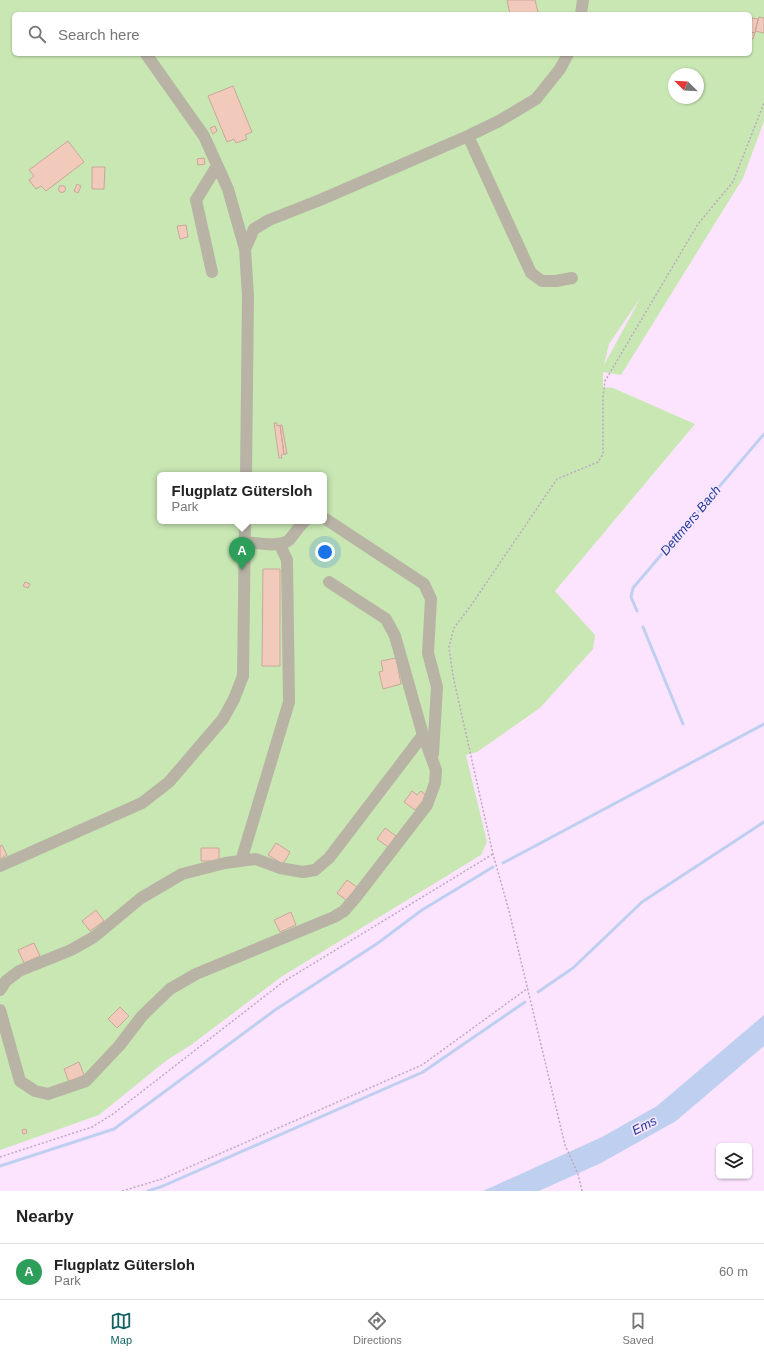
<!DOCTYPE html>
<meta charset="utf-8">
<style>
:root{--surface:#fff;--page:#f6f6f6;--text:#222;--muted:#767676;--line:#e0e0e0;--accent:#136363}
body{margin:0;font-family:Arial,sans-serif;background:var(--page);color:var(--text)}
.controls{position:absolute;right:12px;bottom:12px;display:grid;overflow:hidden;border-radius:6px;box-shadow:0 1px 3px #0004}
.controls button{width:36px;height:36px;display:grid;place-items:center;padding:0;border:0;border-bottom:1px solid var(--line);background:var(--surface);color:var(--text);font:20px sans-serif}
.compass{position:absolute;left:668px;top:68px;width:36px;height:36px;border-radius:50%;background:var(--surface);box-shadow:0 1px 3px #0004;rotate:294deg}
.you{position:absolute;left:325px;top:552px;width:14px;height:14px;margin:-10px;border:3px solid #fff;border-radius:50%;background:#1a73e8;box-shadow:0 0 0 6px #1a73e833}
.badge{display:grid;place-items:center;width:26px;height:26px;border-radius:50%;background:var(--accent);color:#fff;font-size:13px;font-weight:700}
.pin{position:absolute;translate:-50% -33px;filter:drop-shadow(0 1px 2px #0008)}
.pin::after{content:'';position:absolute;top:21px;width:14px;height:12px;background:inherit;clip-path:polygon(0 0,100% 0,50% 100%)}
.popup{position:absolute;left:157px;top:472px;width:170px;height:52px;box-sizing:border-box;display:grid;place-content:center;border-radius:6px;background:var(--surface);filter:drop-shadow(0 1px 3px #0005);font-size:13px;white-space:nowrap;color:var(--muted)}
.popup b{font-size:15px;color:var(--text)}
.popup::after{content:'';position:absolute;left:50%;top:100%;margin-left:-8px;border:8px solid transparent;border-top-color:var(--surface)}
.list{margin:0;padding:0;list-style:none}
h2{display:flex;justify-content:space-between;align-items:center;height:52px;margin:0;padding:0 16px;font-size:17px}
h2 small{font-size:13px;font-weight:400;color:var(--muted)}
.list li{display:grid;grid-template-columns:26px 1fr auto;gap:12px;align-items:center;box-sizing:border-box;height:56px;padding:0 16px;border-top:1px solid var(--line)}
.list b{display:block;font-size:15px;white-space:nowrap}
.list p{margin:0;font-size:13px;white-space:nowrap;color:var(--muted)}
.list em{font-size:13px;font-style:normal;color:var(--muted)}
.icon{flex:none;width:22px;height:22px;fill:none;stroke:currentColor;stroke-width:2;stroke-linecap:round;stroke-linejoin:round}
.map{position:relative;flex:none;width:764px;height:1191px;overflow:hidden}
.search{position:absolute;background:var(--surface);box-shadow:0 1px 3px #0004;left:12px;right:12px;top:12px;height:44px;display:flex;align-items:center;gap:10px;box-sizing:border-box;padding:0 14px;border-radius:6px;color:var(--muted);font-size:15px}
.sheet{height:108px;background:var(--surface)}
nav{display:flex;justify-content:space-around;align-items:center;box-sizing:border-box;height:56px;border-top:1px solid var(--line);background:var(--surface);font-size:11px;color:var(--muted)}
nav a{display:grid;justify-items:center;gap:2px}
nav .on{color:var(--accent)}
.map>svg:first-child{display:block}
.green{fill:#c8e7b3;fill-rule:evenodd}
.water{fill:#becff0}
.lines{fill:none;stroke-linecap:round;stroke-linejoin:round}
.stream{stroke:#becff0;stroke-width:3}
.building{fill:#f2cabb;stroke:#c9a79a}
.path{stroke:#bda9bf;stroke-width:1.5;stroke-dasharray:2 2;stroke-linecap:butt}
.minor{stroke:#b8b3a5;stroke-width:12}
.labels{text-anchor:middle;stroke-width:3.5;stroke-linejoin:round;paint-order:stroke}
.water-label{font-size:13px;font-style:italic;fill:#193c97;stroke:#fce4ff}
</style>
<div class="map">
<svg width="764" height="1191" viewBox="0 0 764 1191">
<rect width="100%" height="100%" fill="#fce4ff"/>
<!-- green -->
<path class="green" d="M0 0H764V121L743 178 621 375 603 372V387L613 388 695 424 555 591 595 635 593 649 540 708 477 752 466 755 487 842 481 855 281 977 191 1045 167 1060 99 1115 0 1150ZM14 14H750V54H14ZM674 74H698V98H674ZM641 297 604 365 609 344ZM160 475H324V521H160Z"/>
<!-- water -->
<path class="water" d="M764 1015V1046L676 1121 601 1163 539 1191H483L602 1137 657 1106Z"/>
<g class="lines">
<!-- stream -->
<path class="stream" d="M637 611 631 597 633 588 764 434
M643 627 683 724
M503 863 764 724
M538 992 573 968 642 902 764 822
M0 1166 114 1129 275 1010 378 943 422 910 493 867
M148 1191 163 1186 423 1072 525 1002"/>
</g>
<!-- building -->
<path class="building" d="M507 0H535L538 12 531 14H510Z
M759 17 764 18V33L755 31Z
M752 18 758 19 755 33 750 32Z
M750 32 755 33 753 39 750 38Z
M233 86 252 132 245 135 247 139 236 143 234 139 227 142 208 96Z
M215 126 217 131 213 134 210 128Z
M68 141 84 162 46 191 41 186 36 189 29 180 34 176 29 170Z
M204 158 205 164 198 165 197 159Z
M92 167H105L104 189H92Z
M77 184 81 186 78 193 74 191Z
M58.5 189a3.5 3.5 0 1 1 7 0a3.5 3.5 0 1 1-7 0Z
M186 225 188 237 180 239 177 226Z
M274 423H277V426L280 425 284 454 281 455 282 458H279Z
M280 425H282L287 454H284Z
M263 569H280V666H262Z
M25 582 30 584 28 588 23 586Z
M396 658 401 684 383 689 379 672 383 671 381 661Z
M412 791 417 795 421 791 427 796 415 810 404 802Z
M385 828 396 836 388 847 377 839Z
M276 843 290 852 283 864 268 855Z
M2 845 7 855 0 859V846Z
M201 848H219V861H201Z
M347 880 357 887 347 901 337 893Z
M96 910 104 921 90 931 82 921Z
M291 912 296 925 280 932 274 920Z
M34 943 40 956 24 963 18 950Z
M120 1007 129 1016 117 1028 108 1019Z
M79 1062 84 1075 69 1082 64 1069Z
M26 1129 27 1133 23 1134 22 1130Z"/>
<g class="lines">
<!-- path -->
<path class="path" d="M0 1157 92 1127 113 1114 283 982 493 854
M122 1191 162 1179 422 1065 528 988
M582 1191 578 1174 565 1145 509 911 493 854 453 676 449 647 454 628 472 604 557 479 598 462 603 454V396L605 381 698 224 733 182 764 103"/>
<!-- minor -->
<path class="minor" d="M581 14 583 0
M146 54 204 136 228 189 245 249 248 296 246 475
M468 136 531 273 542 281H556L572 278
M245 249 254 229 269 220 320 200 468 136 499 121 536 99 560 69 568 54
M212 272 196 200 217 166
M324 518 424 584 431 599 428 653 437 687 433 754
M245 542C256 543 280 548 289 540 294 535 298 527 305 521
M241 861 289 702 287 560 280 545
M0 866 142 803 169 782 223 719 234 699 243 676 245 521
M0 990 6 981 19 971 71 950 94 937 141 898 182 874 225 863 256 859 280 868 303 872 315 870 329 858 423 735
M0 1010 20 1081 35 1091 48 1094 86 1081 119 1046 142 1016 170 989 196 974 334 917 344 911 356 897 427 805 435 783 436 770 423 735 395 636 386 619 329 582"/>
</g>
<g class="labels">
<!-- water labels -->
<g class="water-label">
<text transform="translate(690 520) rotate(-50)" y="5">Dettmers Bach</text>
<text transform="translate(644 1125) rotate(-27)" y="5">Ems</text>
</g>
</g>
</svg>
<div class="controls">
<button><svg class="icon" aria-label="layers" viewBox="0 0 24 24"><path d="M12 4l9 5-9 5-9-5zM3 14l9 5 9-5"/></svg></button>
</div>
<svg class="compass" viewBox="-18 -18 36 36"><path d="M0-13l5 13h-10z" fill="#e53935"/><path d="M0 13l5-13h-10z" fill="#767676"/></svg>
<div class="you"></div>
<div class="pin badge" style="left:242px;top:570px;background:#2e9e5b">A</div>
<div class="popup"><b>Flugplatz Gütersloh</b>Park</div>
<div class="search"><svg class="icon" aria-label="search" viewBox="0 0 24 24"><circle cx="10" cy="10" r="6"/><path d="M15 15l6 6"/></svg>Search here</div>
</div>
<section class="sheet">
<h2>Nearby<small></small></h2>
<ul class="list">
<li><span class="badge" style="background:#2e9e5b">A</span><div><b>Flugplatz Gütersloh</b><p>Park</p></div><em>60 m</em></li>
</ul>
</section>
<nav>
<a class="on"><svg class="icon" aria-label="map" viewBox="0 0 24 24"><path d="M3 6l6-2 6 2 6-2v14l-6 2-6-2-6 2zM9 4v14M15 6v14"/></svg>Map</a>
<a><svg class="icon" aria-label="directions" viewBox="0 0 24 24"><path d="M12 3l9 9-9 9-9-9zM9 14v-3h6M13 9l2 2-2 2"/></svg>Directions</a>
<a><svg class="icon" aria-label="saved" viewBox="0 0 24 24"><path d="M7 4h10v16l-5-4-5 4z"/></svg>Saved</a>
</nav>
